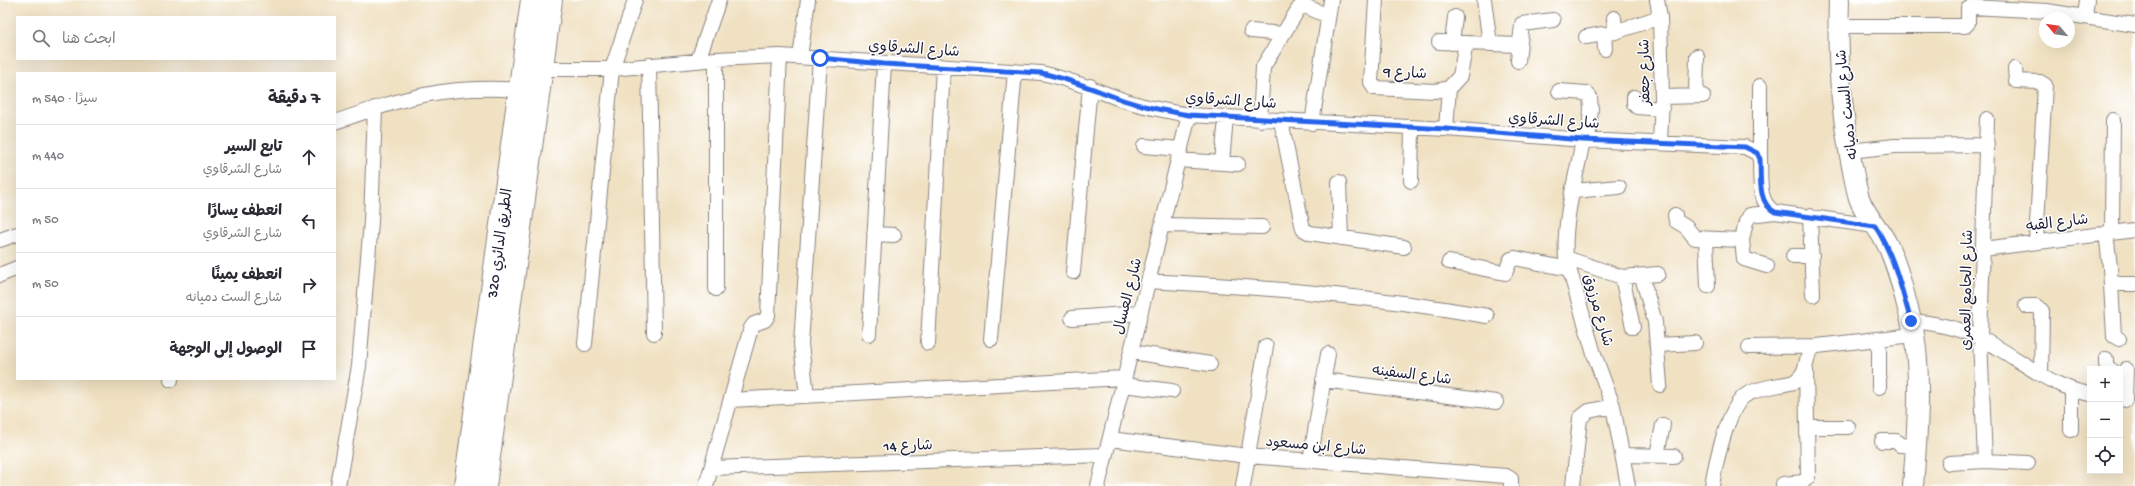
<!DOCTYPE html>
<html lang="ar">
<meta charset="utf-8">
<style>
:root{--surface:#fff;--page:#f2f2f3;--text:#2b2b33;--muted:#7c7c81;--line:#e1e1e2}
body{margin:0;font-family:"Gochi Hand","Playpen Sans Arabic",sans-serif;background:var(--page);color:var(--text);direction:rtl}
.controls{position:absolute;right:12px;bottom:12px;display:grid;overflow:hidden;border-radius:0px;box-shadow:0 4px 16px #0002}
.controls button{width:36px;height:36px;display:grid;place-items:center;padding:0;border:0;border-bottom:1px solid var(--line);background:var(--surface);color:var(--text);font:20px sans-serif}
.compass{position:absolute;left:2039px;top:12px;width:36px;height:36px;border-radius:50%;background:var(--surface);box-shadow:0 4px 16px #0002;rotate:299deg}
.stop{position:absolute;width:12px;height:12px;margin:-9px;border:3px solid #2563eb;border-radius:50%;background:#fff}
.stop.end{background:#2563eb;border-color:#fff;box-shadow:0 1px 4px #0008}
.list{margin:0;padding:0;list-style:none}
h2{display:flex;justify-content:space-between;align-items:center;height:52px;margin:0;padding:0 16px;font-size:17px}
h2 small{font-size:13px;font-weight:400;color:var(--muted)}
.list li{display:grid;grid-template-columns:26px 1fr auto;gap:12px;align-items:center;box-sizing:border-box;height:64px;padding:0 16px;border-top:1px solid var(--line)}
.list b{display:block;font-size:15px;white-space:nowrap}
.list p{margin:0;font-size:13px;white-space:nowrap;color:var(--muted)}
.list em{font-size:13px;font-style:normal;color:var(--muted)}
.icon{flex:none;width:22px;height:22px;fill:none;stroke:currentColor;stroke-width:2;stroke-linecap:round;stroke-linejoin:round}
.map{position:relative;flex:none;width:2135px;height:486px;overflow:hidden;direction:ltr}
.search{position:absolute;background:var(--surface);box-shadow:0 4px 16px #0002;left:16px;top:16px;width:320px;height:44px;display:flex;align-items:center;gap:10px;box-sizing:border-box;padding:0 14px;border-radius:0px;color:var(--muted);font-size:15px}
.panel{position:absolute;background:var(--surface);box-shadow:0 4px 16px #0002;left:16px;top:72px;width:320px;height:308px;border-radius:0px;direction:rtl}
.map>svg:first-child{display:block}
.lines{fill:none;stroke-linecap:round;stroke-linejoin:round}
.street-casing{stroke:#89827e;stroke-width:16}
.secondary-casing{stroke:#89827e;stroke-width:22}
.primary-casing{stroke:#89827e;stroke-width:24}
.street{stroke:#fff;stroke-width:14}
.secondary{stroke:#fff;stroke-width:20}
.primary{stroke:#fff;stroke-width:22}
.route{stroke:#2563eb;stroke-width:5}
.labels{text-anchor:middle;stroke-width:3;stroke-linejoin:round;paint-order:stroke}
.street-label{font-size:15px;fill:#22223b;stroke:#fff}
</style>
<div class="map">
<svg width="2135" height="486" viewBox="0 0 2135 486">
<rect width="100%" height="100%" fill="#fff"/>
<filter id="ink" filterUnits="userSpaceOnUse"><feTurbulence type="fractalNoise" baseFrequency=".025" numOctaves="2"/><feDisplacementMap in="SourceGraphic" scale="8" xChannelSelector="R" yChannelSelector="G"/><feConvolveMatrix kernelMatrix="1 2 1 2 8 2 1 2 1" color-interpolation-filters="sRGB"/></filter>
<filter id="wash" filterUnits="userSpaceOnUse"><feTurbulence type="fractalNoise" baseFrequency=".012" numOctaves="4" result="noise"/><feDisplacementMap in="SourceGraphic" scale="16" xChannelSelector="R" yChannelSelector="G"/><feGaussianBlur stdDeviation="0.9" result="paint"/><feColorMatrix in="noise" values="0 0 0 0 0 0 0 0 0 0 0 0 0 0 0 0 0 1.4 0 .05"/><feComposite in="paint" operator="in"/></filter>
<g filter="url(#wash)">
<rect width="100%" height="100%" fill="#f0e1c2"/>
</g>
<g filter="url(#ink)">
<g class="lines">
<!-- street casing -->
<g class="street-casing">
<path id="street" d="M1376 0 1371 82 1374 88 1435 91 1449 88 1460 76 1466 43
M1484 0 1490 44
M1657 0 1660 17 1662 97 1660 143
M2085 17 2087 0
M1614 18 1615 32
M1838 26H1965L1968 23V9L1971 7 2047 11 2135 25
M1251 31 1283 34
M1604 34 1605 49
M1586 37 1615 32 1660 17
M1439 42 1519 45
M1452 43 1455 17
M800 57 808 0
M716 59V289
M698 60 719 0
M1518 61 1522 24 1553 20
M649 65 654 333
M541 69H612L716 59 780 56 1041 73C1070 79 1095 90 1123 100 1144 107 1166 111 1189 115L1446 129 1583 140 1745 147 1757 153 1760 159C1761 177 1757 203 1775 212L1875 226
M2015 69 2016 81 2040 82 2045 85 2036 241
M1559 91 1586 93 1590 97 1591 109 1588 141
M1696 96 1697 56
M1634 97V104L1637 107 1662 109
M1662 97 1703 96
M1260 120 1263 67 1299 8 1305 6 1328 16
M1281 121 1303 229 1310 233 1404 247
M335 122C404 98 445 84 520 90
M1312 123 1331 0
M1446 129 1449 88
M1583 140C1576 179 1563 219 1566 258L1594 354 1613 406 1628 486
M1144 146 1181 149
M1849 151 1895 146 1987 145
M1760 159V86
M1178 160 1238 164
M1222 163 1226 117
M1411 181 1412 128
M1339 182 1341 238
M1573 191 1619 187
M1675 215 1676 221 1686 227 1695 238 1742 240 1746 222 1750 215 1775 212
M1810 216 1813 295
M1162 225 1262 227
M2112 232 2113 120
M2106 233 2110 267 2114 336 2119 339
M874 234 894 235
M1706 239 1708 286
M0 240 17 234
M1742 240 1744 259 1767 266
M1983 249 2135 230
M1793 256H1812
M1566 258 1622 277 1658 274
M1449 262 1505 273 1511 259 1515 258 1569 269
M1073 272 1090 86
M0 275 17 268
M1622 277 1633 327
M1642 277 1655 322 1660 385
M1148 281C1262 287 1374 296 1487 316
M2112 284H2135
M2026 306H2037L2042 311 2041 375
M1072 318 1140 313
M1911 321C1935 323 1957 327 1979 338 2017 355 2047 387 2090 394
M869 334 884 64
M991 339 1015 71
M1879 339V387
M928 343 943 67
M585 344 612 69 635 0
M1658 345 1695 343
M1749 347 1817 346
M1131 352 1210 364
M2106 359V365L2110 369
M171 380V379
M1323 380 1496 402
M1123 385 1172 391
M807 396 801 344 820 58
M731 400 1124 378
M2125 400 2126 369
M1807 427H1848
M2071 430V390
M1110 439 1248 456 1506 476 1511 479V486
M1882 441H1896L1900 445 1916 446
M1623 455 1674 456
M1657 455 1663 425
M1310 461 1328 354
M1985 461 1980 338 1987 119
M1949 463 1985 461 2028 463
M711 468 1105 455
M1783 484 1803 482 1808 477 1806 370
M338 486 359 366 371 222 375 108
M706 486 751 328 754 324 765 320 768 315 780 56
M1098 486 1189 115
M1243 486 1266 346
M1573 486 1580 418 1589 411 1613 406
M1712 486C1715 465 1728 406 1746 395 1759 387 1779 386 1794 382 1807 374 1805 363 1810 350L1817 346 1913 335"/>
</g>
<!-- secondary casing -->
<g class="secondary-casing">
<path id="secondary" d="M1839 0C1837 55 1841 112 1852 166 1854 176 1856 188 1859 198 1865 215 1878 227 1886 242 1898 265 1904 295 1911 320 1923 369 1917 436 1913 486"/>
</g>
<!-- primary casing -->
<g class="primary-casing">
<path id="primary" d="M465 486 532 0
M485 486 551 0"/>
</g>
<!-- street -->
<use href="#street" class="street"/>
<!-- secondary -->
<use href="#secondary" class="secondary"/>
<!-- primary -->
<use href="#primary" class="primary"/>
</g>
</g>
<g class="lines" filter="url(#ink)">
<!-- route -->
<path class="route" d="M820 58 884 64 1041 73C1070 79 1095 90 1123 100 1144 107 1166 111 1189 115L1446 129 1583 140 1745 147 1757 153 1760 159C1761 177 1757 203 1775 212L1875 226C1894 255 1901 288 1911 321"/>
</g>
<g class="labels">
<!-- street labels -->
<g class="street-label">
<text transform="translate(914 48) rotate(4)" y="5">شارع الشرقاوي</text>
<text transform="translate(1405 72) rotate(3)" y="5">شارع 9</text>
<text transform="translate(1644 72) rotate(-91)" y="5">شارع جعفر</text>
<text transform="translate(1231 100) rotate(4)" y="5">شارع الشرقاوي</text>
<text transform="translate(1846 105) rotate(-96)" y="5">شارع الست دميانه</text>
<text transform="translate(1554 120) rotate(4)" y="5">شارع الشرقاوي</text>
<text transform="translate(2057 222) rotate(-7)" y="5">شارع القبه</text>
<text transform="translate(499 243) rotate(-82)" y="5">الطريق الدائري 320</text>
<text transform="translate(1966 290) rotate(-89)" y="5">شارع الجامع العمرى</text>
<text transform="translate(1127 296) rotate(-76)" y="5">شارع العسال</text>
<text transform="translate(1599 310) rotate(74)" y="5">شارع مرزوق</text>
<text transform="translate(1412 374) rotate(7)" y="5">شارع السفينه</text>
<text transform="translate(908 445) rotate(-2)" y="5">شارع 14</text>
<text transform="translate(1316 445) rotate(5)" y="5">شارع ابن مسعود</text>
</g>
</g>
</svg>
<div class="controls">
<button>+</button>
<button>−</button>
<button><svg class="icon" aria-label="locate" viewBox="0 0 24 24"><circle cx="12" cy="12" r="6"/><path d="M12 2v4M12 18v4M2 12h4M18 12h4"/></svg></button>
</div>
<svg class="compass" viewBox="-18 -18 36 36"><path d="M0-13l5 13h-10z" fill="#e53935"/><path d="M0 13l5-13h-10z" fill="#7c7c81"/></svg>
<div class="stop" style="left:820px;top:58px"></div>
<div class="stop end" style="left:1911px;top:321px"></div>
<div class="search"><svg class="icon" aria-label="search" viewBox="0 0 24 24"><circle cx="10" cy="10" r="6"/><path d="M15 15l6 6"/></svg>ابحث هنا</div>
<section class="panel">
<h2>7 دقيقة<small>سيرًا · 540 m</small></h2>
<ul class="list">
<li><svg class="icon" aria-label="ahead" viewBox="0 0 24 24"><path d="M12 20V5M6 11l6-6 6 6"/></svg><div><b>تابع السير</b><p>شارع الشرقاوي</p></div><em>440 m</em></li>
<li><svg class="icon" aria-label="left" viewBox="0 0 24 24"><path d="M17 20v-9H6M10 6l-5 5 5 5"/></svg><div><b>انعطف يسارًا</b><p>شارع الشرقاوي</p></div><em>50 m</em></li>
<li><svg class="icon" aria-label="right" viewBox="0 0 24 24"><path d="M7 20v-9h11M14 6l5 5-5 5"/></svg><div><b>انعطف يمينًا</b><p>شارع الست دميانه</p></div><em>50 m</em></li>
<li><svg class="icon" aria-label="arrive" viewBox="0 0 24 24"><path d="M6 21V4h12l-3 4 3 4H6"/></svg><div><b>الوصول إلى الوجهة</b></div></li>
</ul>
</section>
</div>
